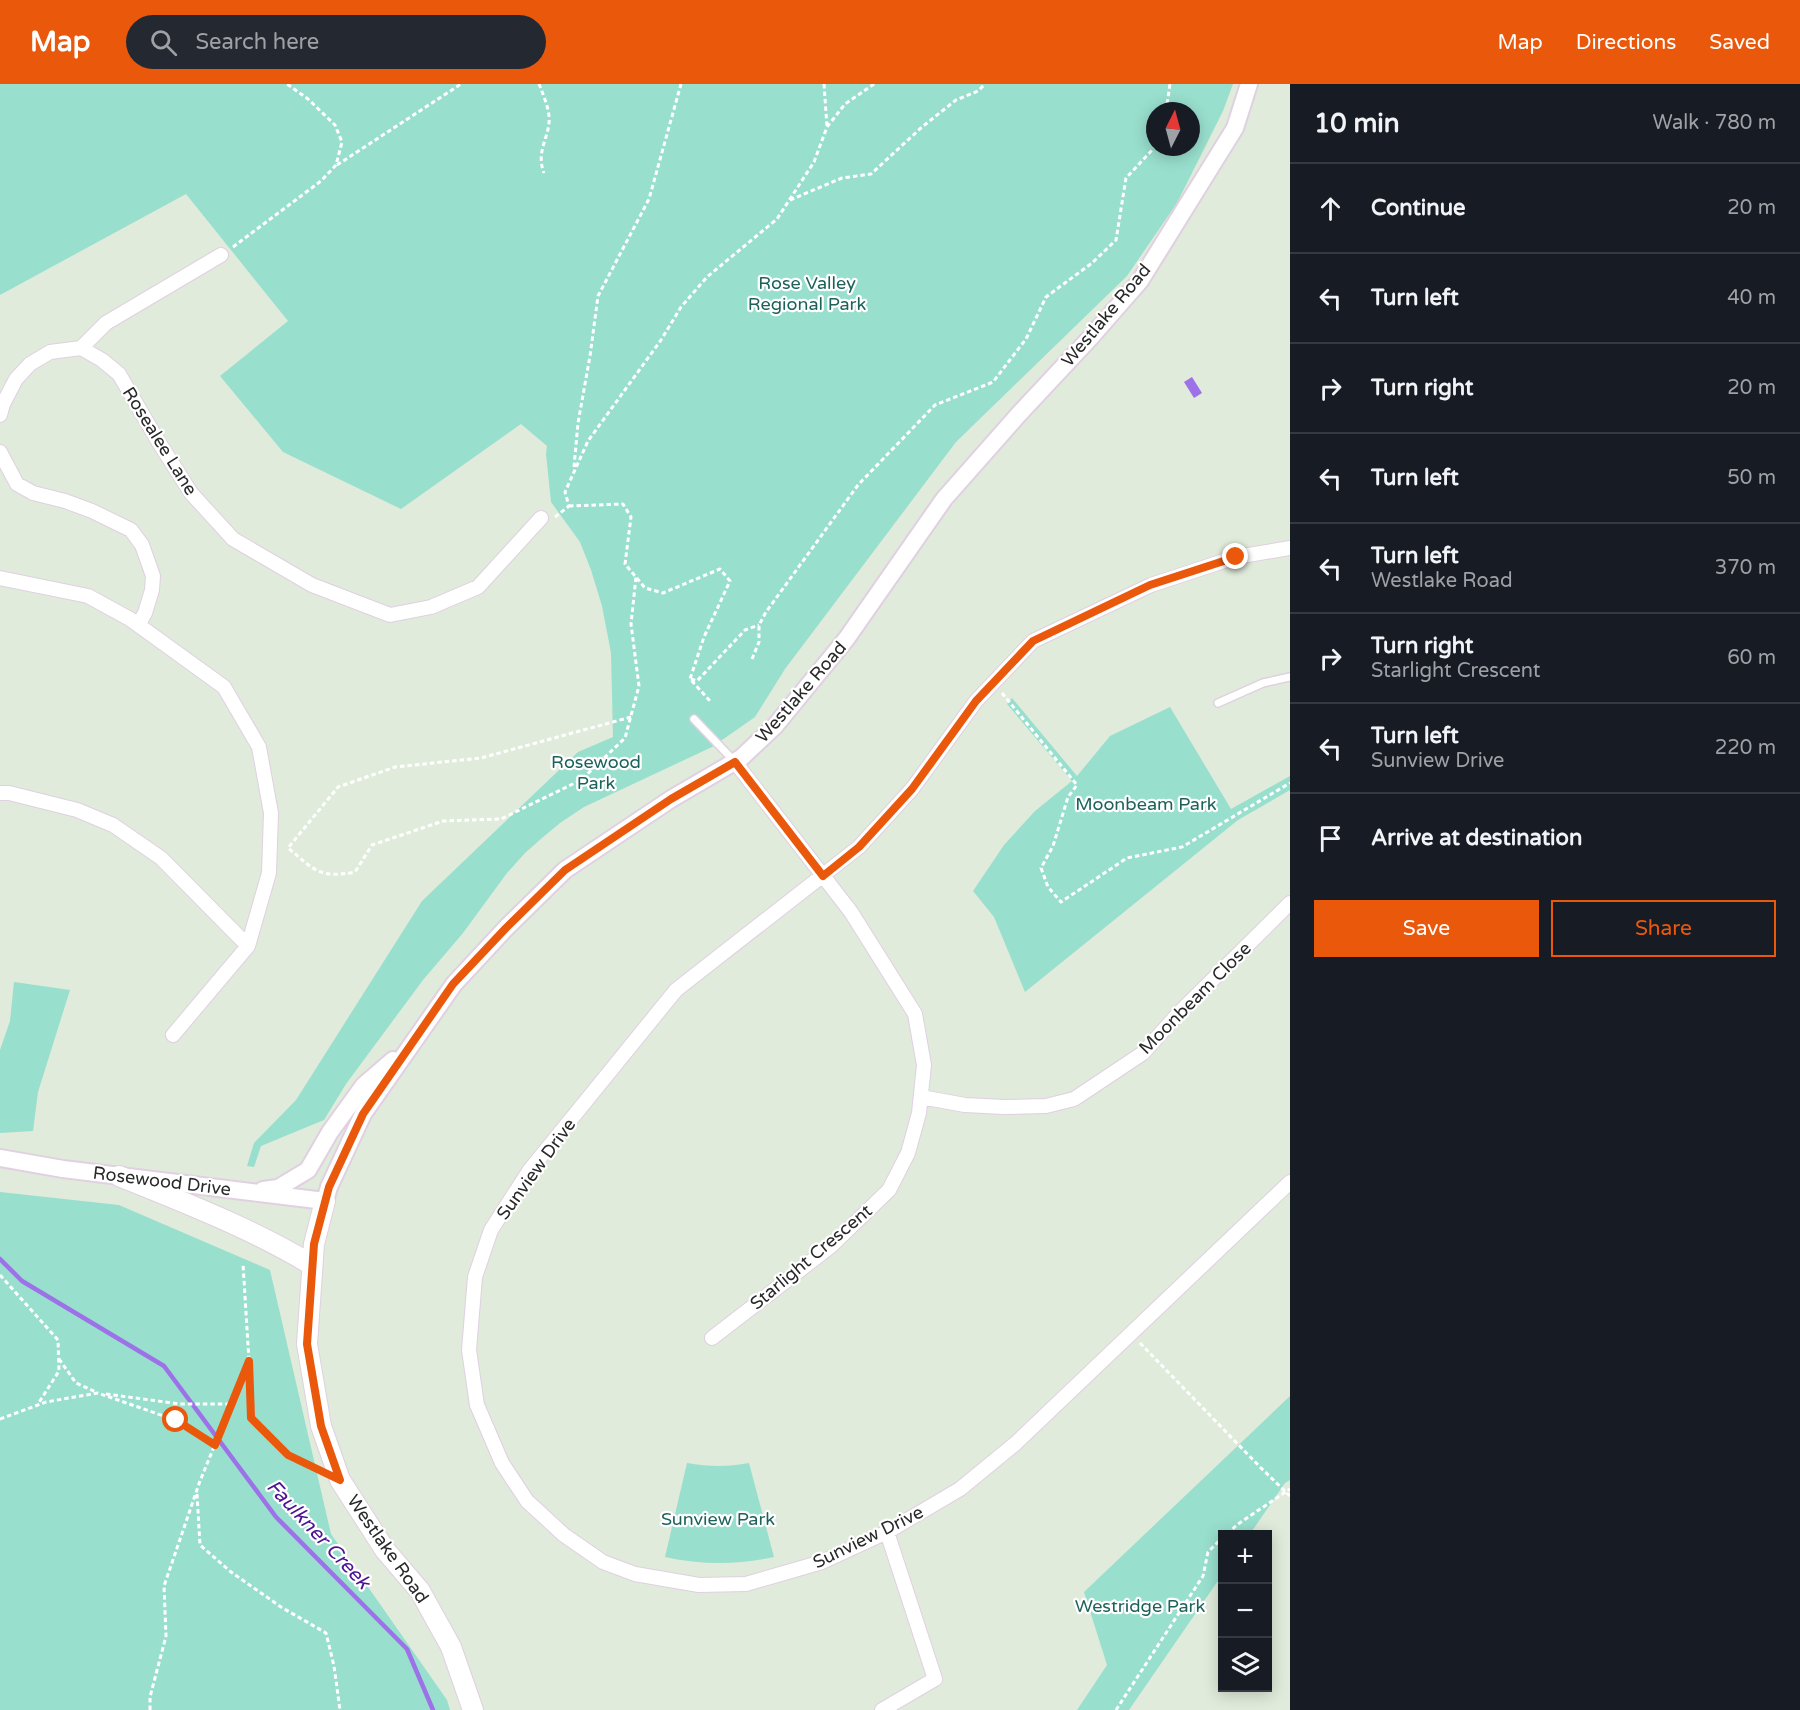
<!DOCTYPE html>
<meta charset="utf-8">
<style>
:root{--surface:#171b24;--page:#242831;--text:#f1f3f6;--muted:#9ea1a6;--line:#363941;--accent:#ea580c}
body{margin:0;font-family:"Varela Round",sans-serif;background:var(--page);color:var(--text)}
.controls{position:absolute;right:18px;bottom:18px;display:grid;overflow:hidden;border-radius:0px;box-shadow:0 3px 15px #0003}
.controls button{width:54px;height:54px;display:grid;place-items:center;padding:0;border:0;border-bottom:2px solid var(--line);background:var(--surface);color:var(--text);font:30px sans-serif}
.compass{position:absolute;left:1146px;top:18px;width:54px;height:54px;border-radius:50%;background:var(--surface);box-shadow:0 3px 15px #0003;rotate:6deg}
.stop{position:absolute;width:18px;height:18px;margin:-14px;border:4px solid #ea580c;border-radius:50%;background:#fff}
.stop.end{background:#ea580c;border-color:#fff;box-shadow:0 2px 6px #0008}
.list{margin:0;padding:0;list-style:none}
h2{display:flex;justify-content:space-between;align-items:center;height:78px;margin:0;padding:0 24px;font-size:26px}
h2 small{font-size:20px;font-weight:400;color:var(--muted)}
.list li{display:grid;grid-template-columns:39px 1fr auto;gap:18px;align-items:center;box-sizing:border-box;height:90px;padding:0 24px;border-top:2px solid var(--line)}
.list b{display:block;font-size:22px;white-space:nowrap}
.list p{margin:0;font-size:20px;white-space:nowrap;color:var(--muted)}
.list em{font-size:20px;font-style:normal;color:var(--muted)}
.actions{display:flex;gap:12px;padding:18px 24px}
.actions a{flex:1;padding:14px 0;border:2px solid var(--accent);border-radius:0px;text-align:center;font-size:21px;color:var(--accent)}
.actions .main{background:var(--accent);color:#fff}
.icon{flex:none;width:33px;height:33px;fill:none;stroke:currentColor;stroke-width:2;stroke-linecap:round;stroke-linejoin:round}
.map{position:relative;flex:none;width:1290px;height:1626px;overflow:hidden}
header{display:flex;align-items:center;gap:36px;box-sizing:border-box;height:84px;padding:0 30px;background:var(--accent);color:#fff}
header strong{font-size:28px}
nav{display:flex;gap:33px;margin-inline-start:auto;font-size:21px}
.search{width:420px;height:54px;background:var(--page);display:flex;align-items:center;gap:15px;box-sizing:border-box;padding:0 21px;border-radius:33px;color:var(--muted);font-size:22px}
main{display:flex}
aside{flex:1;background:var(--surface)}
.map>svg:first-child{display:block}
.green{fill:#99dfce;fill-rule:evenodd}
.water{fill:#9d72e9}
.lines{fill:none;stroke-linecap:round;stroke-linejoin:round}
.stream{stroke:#9d72e9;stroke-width:4.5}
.service-casing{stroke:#e0d0e1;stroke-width:10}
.minor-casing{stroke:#e0d0e1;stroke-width:16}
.tertiary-casing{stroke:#e0d0e1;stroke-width:20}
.secondary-casing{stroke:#e0d0e1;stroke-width:22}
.path{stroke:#fff;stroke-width:3;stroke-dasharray:4.5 3;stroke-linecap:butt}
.service{stroke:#fff;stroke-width:7}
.minor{stroke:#fff;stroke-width:14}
.tertiary{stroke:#fff;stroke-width:16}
.secondary{stroke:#fff;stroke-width:20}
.route{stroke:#ea580c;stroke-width:8}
.labels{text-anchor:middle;stroke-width:4.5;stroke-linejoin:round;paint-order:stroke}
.park-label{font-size:18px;fill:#1c625b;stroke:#fff}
.street-label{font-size:18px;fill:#292929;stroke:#fff}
.water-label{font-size:20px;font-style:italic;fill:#4b1293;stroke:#fff}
</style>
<header>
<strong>Map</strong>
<div class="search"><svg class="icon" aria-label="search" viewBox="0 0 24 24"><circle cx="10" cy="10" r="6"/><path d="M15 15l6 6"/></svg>Search here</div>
<nav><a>Map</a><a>Directions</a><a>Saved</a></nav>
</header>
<main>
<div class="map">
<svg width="1290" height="1626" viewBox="0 0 1290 1626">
<rect width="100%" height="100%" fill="#e0ebdb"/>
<!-- green -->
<path class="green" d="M0 0H1233L1223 27 1177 119 1127 192 956 358 785 585 755 633 712 663 584 723 560 739 542 754 525 769 507 789 463 849 423 896 346 1000 324 1036 261 1062 254 1083 247 1082 254 1059 296 1016 422 817 578 668 613 653 611 569 602 522 591 486 580 458 551 418 546 370 547 362 521 340 401 425 283 368 220 292 288 237 186 110 0 211ZM1155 27H1191V63H1155Z
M1012 614 1077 692 1110 652 1170 623 1231 725 1290 692V706L1238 736 1025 908 994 833 973 807 1004 761 1035 727 1072 697 1007 620Z
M14 898 70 906 38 1008 33 1047 0 1049V966L10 937Z
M0 1108 119 1121 270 1186 331 1450 447 1616 450 1626H0Z
M1290 1312V1396L1285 1399 1250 1450H1222V1491L1129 1626H1077L1107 1581 1084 1508Z
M687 1379C709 1383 728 1383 749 1379L774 1473C737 1481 702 1481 665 1473Z"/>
<!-- water -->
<path class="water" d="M1192 293 1202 309 1194 314 1184 298Z"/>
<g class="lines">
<!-- stream -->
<path class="stream" d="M0 1175 22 1197 164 1282 276 1433 407 1565 433 1626"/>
<!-- service casing -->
<g class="service-casing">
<path id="service" d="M1218 619 1263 599 1290 593
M694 635 735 678"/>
</g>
<!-- minor casing -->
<g class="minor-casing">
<path id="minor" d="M81 264 106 239 221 171
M0 331 3 320 16 295 30 280 50 268 81 264 102 276 119 290 158 357 191 409 233 455 312 501 390 531 431 523 478 503 541 434
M0 368 17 400 33 409 65 417 92 427 131 446 142 461 153 492 152 506 145 529 138 541
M1290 464 1236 473 1151 501 1033 557 976 617 912 705 859 763 676 906 529 1087 491 1146 475 1193 469 1266 477 1321 502 1379 527 1417 564 1451 603 1478 635 1490 699 1501 746 1500 822 1478 887 1448 960 1405 1016 1359 1290 1098
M0 494 88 512 130 535 224 603 259 663 271 729 269 789 248 862 173 951
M0 709H9L77 726 113 741 161 774 248 862
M921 1013 965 1021 1004 1023 1046 1022 1074 1015 1143 969 1179 929 1290 819
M712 1254 831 1162 889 1106 908 1069 919 1029 924 981 915 930 851 828 735 678
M882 1626 935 1595 887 1448"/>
</g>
<!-- tertiary casing -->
<g class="tertiary-casing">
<path id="tertiary" d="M0 1074 63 1085 325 1117 329 1103 363 1030 454 900 506 844 565 786 671 715 741 674 775 642 847 554 944 415 1019 330 1091 253 1140 197 1235 44 1249 0
M263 1106 278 1104 308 1086 330 1048 364 1001 393 976"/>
</g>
<!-- secondary casing -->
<g class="secondary-casing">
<path id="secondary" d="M119 1092C185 1119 251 1144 312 1181
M325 1117 314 1160 307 1260 321 1342 340 1396 385 1466 420 1507 451 1563 473 1626"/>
</g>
<!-- path -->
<path class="path" d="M539 0C543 10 548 22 549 32 551 52 535 66 544 89
M824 0 827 43
M1166 27 1170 0
M337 81 461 0
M790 116 842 94 871 90 922 43 956 16 978 7 985 0
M233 163 321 97 336 81 342 58 335 41 308 15 287 0
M574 383 578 339 590 272 598 212 649 115 681 0
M569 422 623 420 631 433 625 480 645 504 663 509 720 485 730 497 704 553 690 595 711 618
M555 433 569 422 565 408 588 357 661 256 681 223 707 193 777 135 814 78 827 43 845 20 874 0
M752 575 759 558V541L766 528 858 401 935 321 993 298 1026 255 1046 213 1092 179 1116 156 1126 94 1155 63
M691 595 697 597 745 546 759 541
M1002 609 1077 701 1068 713 1053 762 1041 784 1048 803 1061 818 1127 774 1182 763 1290 699
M631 633 481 674 395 683 338 703 288 764C315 786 319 795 355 788L372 761 443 737 501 735 581 696 625 654 639 602 631 540 636 493
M0 1191 58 1256 59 1287 38 1320
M1140 1259 1260 1383 1290 1412
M59 1275 76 1299 96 1308
M249 1278 251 1334 288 1371 317 1385
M106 1310 180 1320H232
M0 1335 46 1318 98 1309 175 1336 215 1361
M197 1410 200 1461 231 1488 281 1523 326 1549 334 1582 340 1626
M1227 1450 1238 1440 1290 1405
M150 1626V1613L166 1552 164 1502 200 1397 249 1277 243 1180
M1116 1626 1203 1492 1208 1468 1222 1454"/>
<!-- service -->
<use href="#service" class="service"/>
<!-- minor -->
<use href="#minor" class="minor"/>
<!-- tertiary -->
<use href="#tertiary" class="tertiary"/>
<!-- secondary -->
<use href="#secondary" class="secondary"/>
</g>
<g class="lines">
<!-- route -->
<path class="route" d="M176 1336 215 1361 249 1277 251 1334 288 1371 340 1396 321 1342 307 1260 314 1160 329 1103 363 1030 453 900 506 844 565 786 671 715 735 678 823 792 859 763 912 705 976 617 1033 557 1150 501 1236 473"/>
</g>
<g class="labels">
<!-- park labels -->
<g class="park-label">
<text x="807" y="205">Rose Valley<tspan x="807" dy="21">Regional Park</tspan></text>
<text x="596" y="684">Rosewood<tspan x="596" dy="21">Park</tspan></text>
<text x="1146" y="726">Moonbeam Park</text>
<text x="718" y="1441">Sunview Park</text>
<text x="1140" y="1528">Westridge Park</text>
</g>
<!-- street labels -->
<g class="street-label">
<text transform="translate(1106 231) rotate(-50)" y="6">Westlake Road</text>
<text transform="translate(160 357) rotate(58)" y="6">Rosealee Lane</text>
<text transform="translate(801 608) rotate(-49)" y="6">Westlake Road</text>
<text transform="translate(1195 914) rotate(-45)" y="6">Moonbeam Close</text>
<text transform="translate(536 1085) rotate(-54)" y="6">Sunview Drive</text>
<text transform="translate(162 1097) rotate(7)" y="6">Rosewood Drive</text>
<text transform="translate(811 1173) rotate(-40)" y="6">Starlight Crescent</text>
<text transform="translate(868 1453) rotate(-26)" y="6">Sunview Drive</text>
<text transform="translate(388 1465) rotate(55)" y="6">Westlake Road</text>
</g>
<!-- water labels -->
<g class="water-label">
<text transform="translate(319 1450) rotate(47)" y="7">Faulkner Creek</text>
</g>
</g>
</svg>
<div class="controls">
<button>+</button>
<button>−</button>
<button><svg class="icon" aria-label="layers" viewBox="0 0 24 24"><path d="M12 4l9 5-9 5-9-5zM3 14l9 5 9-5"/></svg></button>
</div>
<svg class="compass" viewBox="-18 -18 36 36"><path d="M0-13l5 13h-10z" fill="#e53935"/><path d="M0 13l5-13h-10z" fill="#9ea1a6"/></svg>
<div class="stop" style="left:176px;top:1336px"></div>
<div class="stop end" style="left:1236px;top:473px"></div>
</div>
<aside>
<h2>10 min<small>Walk · 780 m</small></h2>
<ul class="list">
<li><svg class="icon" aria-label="ahead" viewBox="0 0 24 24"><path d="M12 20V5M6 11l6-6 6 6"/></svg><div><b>Continue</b></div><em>20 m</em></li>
<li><svg class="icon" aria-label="left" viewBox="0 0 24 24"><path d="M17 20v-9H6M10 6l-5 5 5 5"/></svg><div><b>Turn left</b></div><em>40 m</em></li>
<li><svg class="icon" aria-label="right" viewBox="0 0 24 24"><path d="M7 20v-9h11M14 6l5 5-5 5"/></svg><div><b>Turn right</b></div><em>20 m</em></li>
<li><svg class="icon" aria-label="left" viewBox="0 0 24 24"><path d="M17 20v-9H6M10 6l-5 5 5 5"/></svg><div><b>Turn left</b></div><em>50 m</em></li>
<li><svg class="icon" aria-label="left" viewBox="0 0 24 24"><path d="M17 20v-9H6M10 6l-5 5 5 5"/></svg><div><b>Turn left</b><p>Westlake Road</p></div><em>370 m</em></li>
<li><svg class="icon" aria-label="right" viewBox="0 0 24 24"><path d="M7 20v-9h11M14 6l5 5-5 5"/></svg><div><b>Turn right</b><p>Starlight Crescent</p></div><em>60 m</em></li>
<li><svg class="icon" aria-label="left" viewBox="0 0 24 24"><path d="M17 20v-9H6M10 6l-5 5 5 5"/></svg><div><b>Turn left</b><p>Sunview Drive</p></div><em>220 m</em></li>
<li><svg class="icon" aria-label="arrive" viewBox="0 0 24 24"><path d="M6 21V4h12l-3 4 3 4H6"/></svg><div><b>Arrive at destination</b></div></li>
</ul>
<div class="actions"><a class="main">Save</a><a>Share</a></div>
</aside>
</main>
